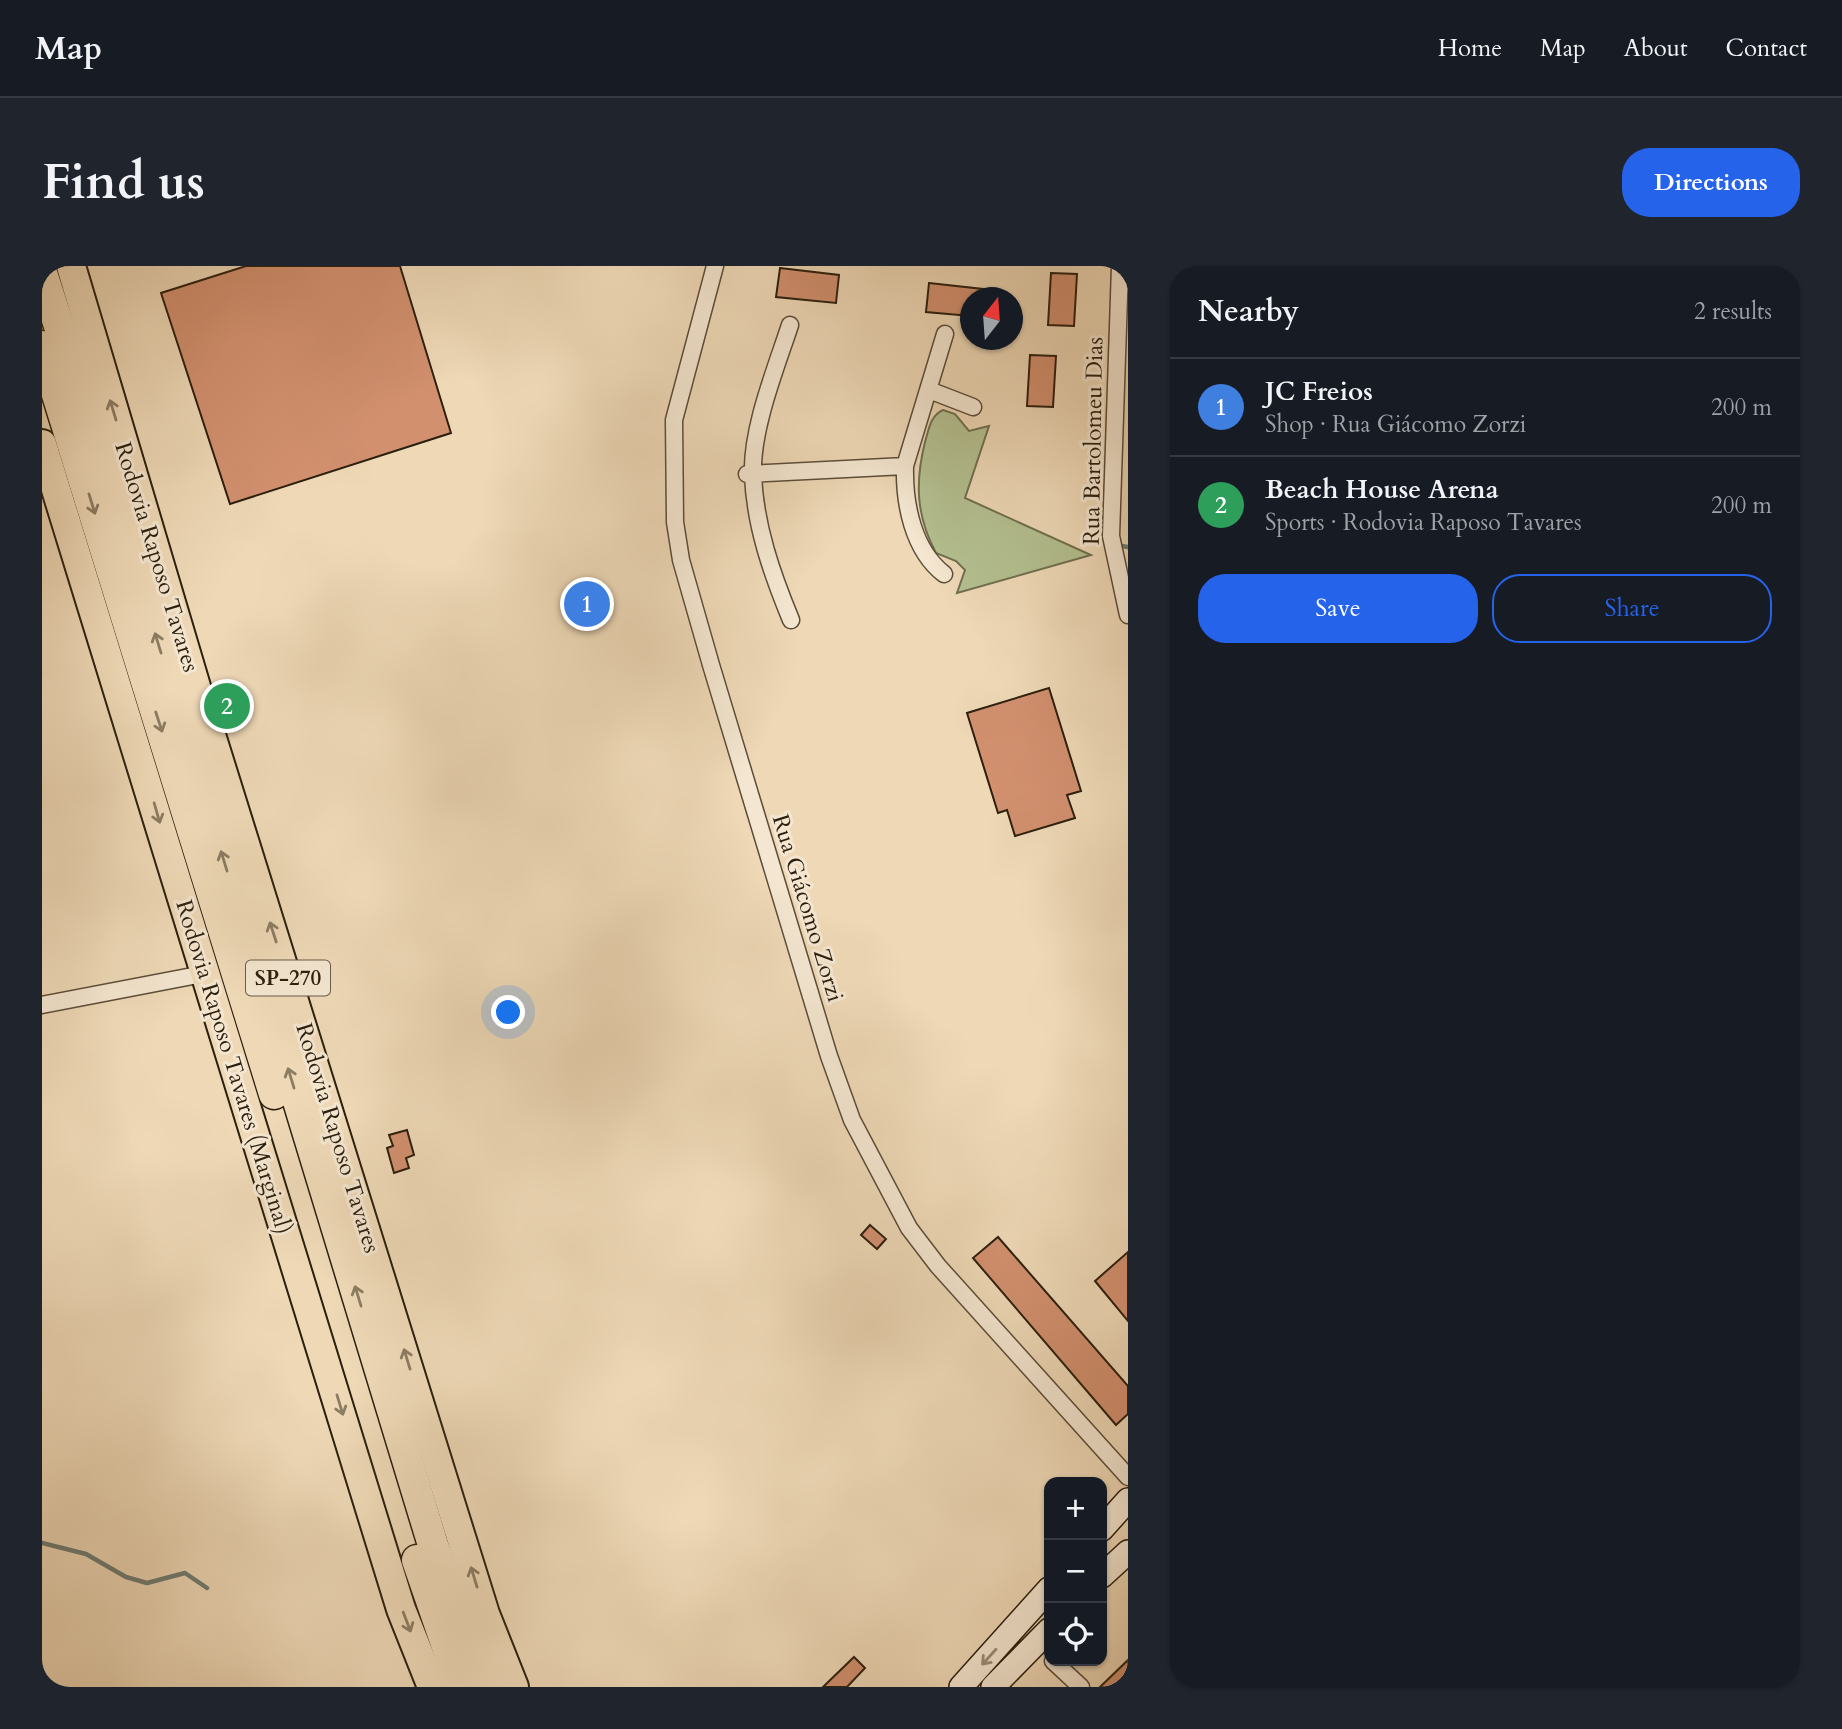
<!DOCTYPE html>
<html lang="en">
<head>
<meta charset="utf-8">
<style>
  :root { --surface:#171b24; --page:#20242c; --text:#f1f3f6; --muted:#9ea1a6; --line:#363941; --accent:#2563eb }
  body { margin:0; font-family:Cardo,serif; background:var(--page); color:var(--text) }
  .controls { position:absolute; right:21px; bottom:21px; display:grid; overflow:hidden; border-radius:14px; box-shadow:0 2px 5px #0004 }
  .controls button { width:63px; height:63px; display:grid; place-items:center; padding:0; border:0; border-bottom:2px solid var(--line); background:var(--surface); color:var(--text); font:35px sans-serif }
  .compass { position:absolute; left:918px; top:21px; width:63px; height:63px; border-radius:50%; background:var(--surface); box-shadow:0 2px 5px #0004; rotate:17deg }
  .you { position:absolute; left:467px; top:747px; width:24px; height:24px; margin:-18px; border:5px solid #fff; border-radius:50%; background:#1a73e8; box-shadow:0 0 0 10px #1a73e833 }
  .badge { display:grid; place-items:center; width:46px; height:46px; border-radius:50%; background:var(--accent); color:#fff; font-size:23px; font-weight:700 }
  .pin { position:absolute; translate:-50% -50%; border:4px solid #fff; box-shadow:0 2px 7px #0006 }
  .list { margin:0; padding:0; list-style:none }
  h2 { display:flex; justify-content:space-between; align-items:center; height:91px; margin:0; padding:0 28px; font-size:30px }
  h2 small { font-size:23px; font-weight:400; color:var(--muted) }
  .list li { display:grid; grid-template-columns:46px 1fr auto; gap:21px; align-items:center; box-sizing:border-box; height:98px; padding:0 28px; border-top:2px solid var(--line) }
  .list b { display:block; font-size:26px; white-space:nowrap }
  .list p { margin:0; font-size:23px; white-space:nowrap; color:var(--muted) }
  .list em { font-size:23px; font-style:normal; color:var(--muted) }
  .actions { display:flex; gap:14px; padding:21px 28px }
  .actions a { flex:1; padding:16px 0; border:2px solid var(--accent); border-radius:28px; text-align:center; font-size:24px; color:var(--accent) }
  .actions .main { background:var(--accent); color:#fff }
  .icon { flex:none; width:38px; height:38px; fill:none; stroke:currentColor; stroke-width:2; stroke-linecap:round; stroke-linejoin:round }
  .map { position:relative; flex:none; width:1086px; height:1421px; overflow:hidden; border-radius:28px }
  header { display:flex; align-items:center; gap:42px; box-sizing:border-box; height:98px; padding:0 35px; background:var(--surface); border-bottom:2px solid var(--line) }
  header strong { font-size:33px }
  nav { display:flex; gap:38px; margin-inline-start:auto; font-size:24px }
  .intro { display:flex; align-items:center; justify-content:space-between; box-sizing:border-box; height:168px; padding:0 42px }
  h1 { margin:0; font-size:49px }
  .button { padding:18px 32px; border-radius:28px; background:var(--accent); color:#fff; font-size:24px; font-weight:700 }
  main { display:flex; gap:42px; padding:0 42px }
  aside { flex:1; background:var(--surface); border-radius:28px; box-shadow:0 2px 5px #0004 }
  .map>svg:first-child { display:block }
  .green { fill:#b4c091; stroke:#707050; stroke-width:2 }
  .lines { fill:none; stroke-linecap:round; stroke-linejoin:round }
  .stream { stroke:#6e7b72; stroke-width:4.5 }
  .building { fill:#d2906f; stroke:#2b1f0e; stroke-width:2 }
  .minor-casing { stroke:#5c4d38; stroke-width:19 }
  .secondary-casing { stroke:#2b1f0e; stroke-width:26 }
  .trunk-casing { stroke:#2b1f0e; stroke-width:32 }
  .motorway-casing { stroke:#2b1f0e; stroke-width:33 }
  .minor { stroke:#f4e6d0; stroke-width:16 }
  .secondary { stroke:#f4e6d0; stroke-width:23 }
  .trunk { stroke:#eed8b6; stroke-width:28 }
  .motorway { stroke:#eed8b6; stroke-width:30 }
  .oneway { stroke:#8c7c62 }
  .oneway2 { stroke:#9a8c79 }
  .labels { text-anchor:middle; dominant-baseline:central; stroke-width:6; stroke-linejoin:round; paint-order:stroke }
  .shield { fill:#f4e6d0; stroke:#675b48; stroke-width:2 }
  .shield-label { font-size:21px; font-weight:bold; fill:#2b1f0e }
  .street-label { font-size:23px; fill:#2b1f0e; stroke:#f4e6d0 }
</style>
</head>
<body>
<header>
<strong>Map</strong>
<nav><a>Home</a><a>Map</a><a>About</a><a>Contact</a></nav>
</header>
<div class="intro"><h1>Find us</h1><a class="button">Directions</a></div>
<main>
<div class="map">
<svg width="1086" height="1421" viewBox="0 0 1086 1421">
  <rect width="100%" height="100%" fill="#eed8b6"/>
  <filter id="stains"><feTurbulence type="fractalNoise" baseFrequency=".00286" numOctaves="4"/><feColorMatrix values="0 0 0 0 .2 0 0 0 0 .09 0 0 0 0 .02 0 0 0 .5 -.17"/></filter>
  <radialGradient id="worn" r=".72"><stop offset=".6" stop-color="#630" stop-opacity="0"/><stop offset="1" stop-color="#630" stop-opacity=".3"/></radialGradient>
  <path class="green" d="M901,144L913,148L927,165L947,160L923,232L1049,289L915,327L923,304L914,295L894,287C874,250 873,216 883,176C887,163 888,150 901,144Z"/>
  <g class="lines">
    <path class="stream" d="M1080,280L1086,281
      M0,1277L44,1288L84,1311L105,1317L143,1307L165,1322"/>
  </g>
  <path class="building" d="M204,0H358L409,167L188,238L119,27Z
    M738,2L797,9L794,37L734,31Z
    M1009,7L1035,8L1032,60L1006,59Z
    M887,17L950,24V32H928V50L884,46Z
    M988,89L1014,90L1011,141L985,140Z
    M1007,422L1039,525L1025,529L1033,552L973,570L965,544L956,547L925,447Z
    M365,864L372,889L364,892L367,902L352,907L345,882L351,880L347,869Z
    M828,959L844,973L835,983L819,969Z
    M956,971L1086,1120V1148L1074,1159L931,992Z
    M1086,986V1055L1053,1015Z
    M812,1391L823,1402L805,1421H781Z
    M1086,1394V1421H1058Z"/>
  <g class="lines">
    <defs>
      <path id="minor" d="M673,0L632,154L633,256L639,294L669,399L787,790L810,854L867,962L896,1000L1086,1211
        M1078,0L1069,270L1086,349
        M748,59C734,102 709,163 711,209C713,260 730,308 749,354
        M887,124L931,141
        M705,208L863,200
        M902,308C871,284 862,238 863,200L903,68
        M0,739L161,708
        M1011,1395L1039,1421"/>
      <path id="secondary" d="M1060,1263L1086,1234
        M1060,1310L1086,1286
        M919,1421L1007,1323
        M951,1421L1007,1364"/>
      <path id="trunk" d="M29,0L155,424L443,1348L472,1421
        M0,178L359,1343L390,1421"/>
      <path id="motorway" d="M0,7L75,240L391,1279L442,1421
        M0,80L232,828
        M375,1294L419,1421"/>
    </defs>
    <use href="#minor" class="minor-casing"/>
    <use href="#secondary" class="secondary-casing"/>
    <use href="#trunk" class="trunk-casing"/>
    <use href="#motorway" class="motorway-casing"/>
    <use href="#minor" class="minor"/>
    <use href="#secondary" class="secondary"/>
    <use href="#trunk" class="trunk"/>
    <use href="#motorway" class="motorway"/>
  </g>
  <defs><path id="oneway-shaft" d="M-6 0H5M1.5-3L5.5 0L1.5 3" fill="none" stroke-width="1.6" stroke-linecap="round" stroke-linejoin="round" transform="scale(1.75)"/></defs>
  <g class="oneway">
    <use href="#oneway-shaft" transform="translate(71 144) rotate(-107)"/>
    <use href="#oneway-shaft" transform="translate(50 238) rotate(73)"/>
    <use href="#oneway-shaft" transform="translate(116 377) rotate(-107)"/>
    <use href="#oneway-shaft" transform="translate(117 456) rotate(72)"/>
    <use href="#oneway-shaft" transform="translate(115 547) rotate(74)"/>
    <use href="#oneway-shaft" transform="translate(182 595) rotate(-107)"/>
    <use href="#oneway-shaft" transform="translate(231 666) rotate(-108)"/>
    <use href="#oneway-shaft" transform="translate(249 812) rotate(-107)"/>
    <use href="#oneway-shaft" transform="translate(316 1030) rotate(-107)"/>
    <use href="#oneway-shaft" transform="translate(365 1093) rotate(-107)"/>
    <use href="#oneway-shaft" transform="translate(298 1139) rotate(73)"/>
    <use href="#oneway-shaft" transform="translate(432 1311) rotate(-107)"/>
    <use href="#oneway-shaft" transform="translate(365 1356) rotate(69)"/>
  </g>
  <use class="oneway2" href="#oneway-shaft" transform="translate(947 1391) rotate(132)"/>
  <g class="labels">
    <rect class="shield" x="204" y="694.5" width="84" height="35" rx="5"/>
    <g class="shield-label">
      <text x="246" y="712">SP-270</text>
    </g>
    <g class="street-label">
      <text transform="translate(1051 175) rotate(-89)">Rua Bartolomeu Dias</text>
      <text transform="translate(115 291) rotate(73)">Rodovia Raposo Tavares</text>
      <text transform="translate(766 642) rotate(73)">Rua Giácomo Zorzi</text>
      <text transform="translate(192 801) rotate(73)">Rodovia Raposo Tavares (Marginal)</text>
      <text transform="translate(296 872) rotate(73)">Rodovia Raposo Tavares</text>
    </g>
  </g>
  <rect width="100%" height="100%" filter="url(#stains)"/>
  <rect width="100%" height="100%" fill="url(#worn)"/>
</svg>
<div class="controls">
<button>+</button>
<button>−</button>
<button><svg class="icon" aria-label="locate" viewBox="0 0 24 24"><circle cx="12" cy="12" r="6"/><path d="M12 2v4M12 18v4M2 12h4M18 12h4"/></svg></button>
</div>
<svg class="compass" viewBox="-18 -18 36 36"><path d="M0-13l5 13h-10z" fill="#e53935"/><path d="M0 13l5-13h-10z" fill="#9ea1a6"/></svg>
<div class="you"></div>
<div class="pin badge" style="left:545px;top:338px;background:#3f7fe0">1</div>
<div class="pin badge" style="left:185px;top:440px;background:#2e9e5b">2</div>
</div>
<aside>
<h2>Nearby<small>2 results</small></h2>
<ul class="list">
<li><span class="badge" style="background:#3f7fe0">1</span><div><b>JC Freios</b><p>Shop · Rua Giácomo Zorzi</p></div><em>200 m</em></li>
<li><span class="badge" style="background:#2e9e5b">2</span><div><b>Beach House Arena</b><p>Sports · Rodovia Raposo Tavares</p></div><em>200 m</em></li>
</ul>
<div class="actions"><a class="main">Save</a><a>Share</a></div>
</aside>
</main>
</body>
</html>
